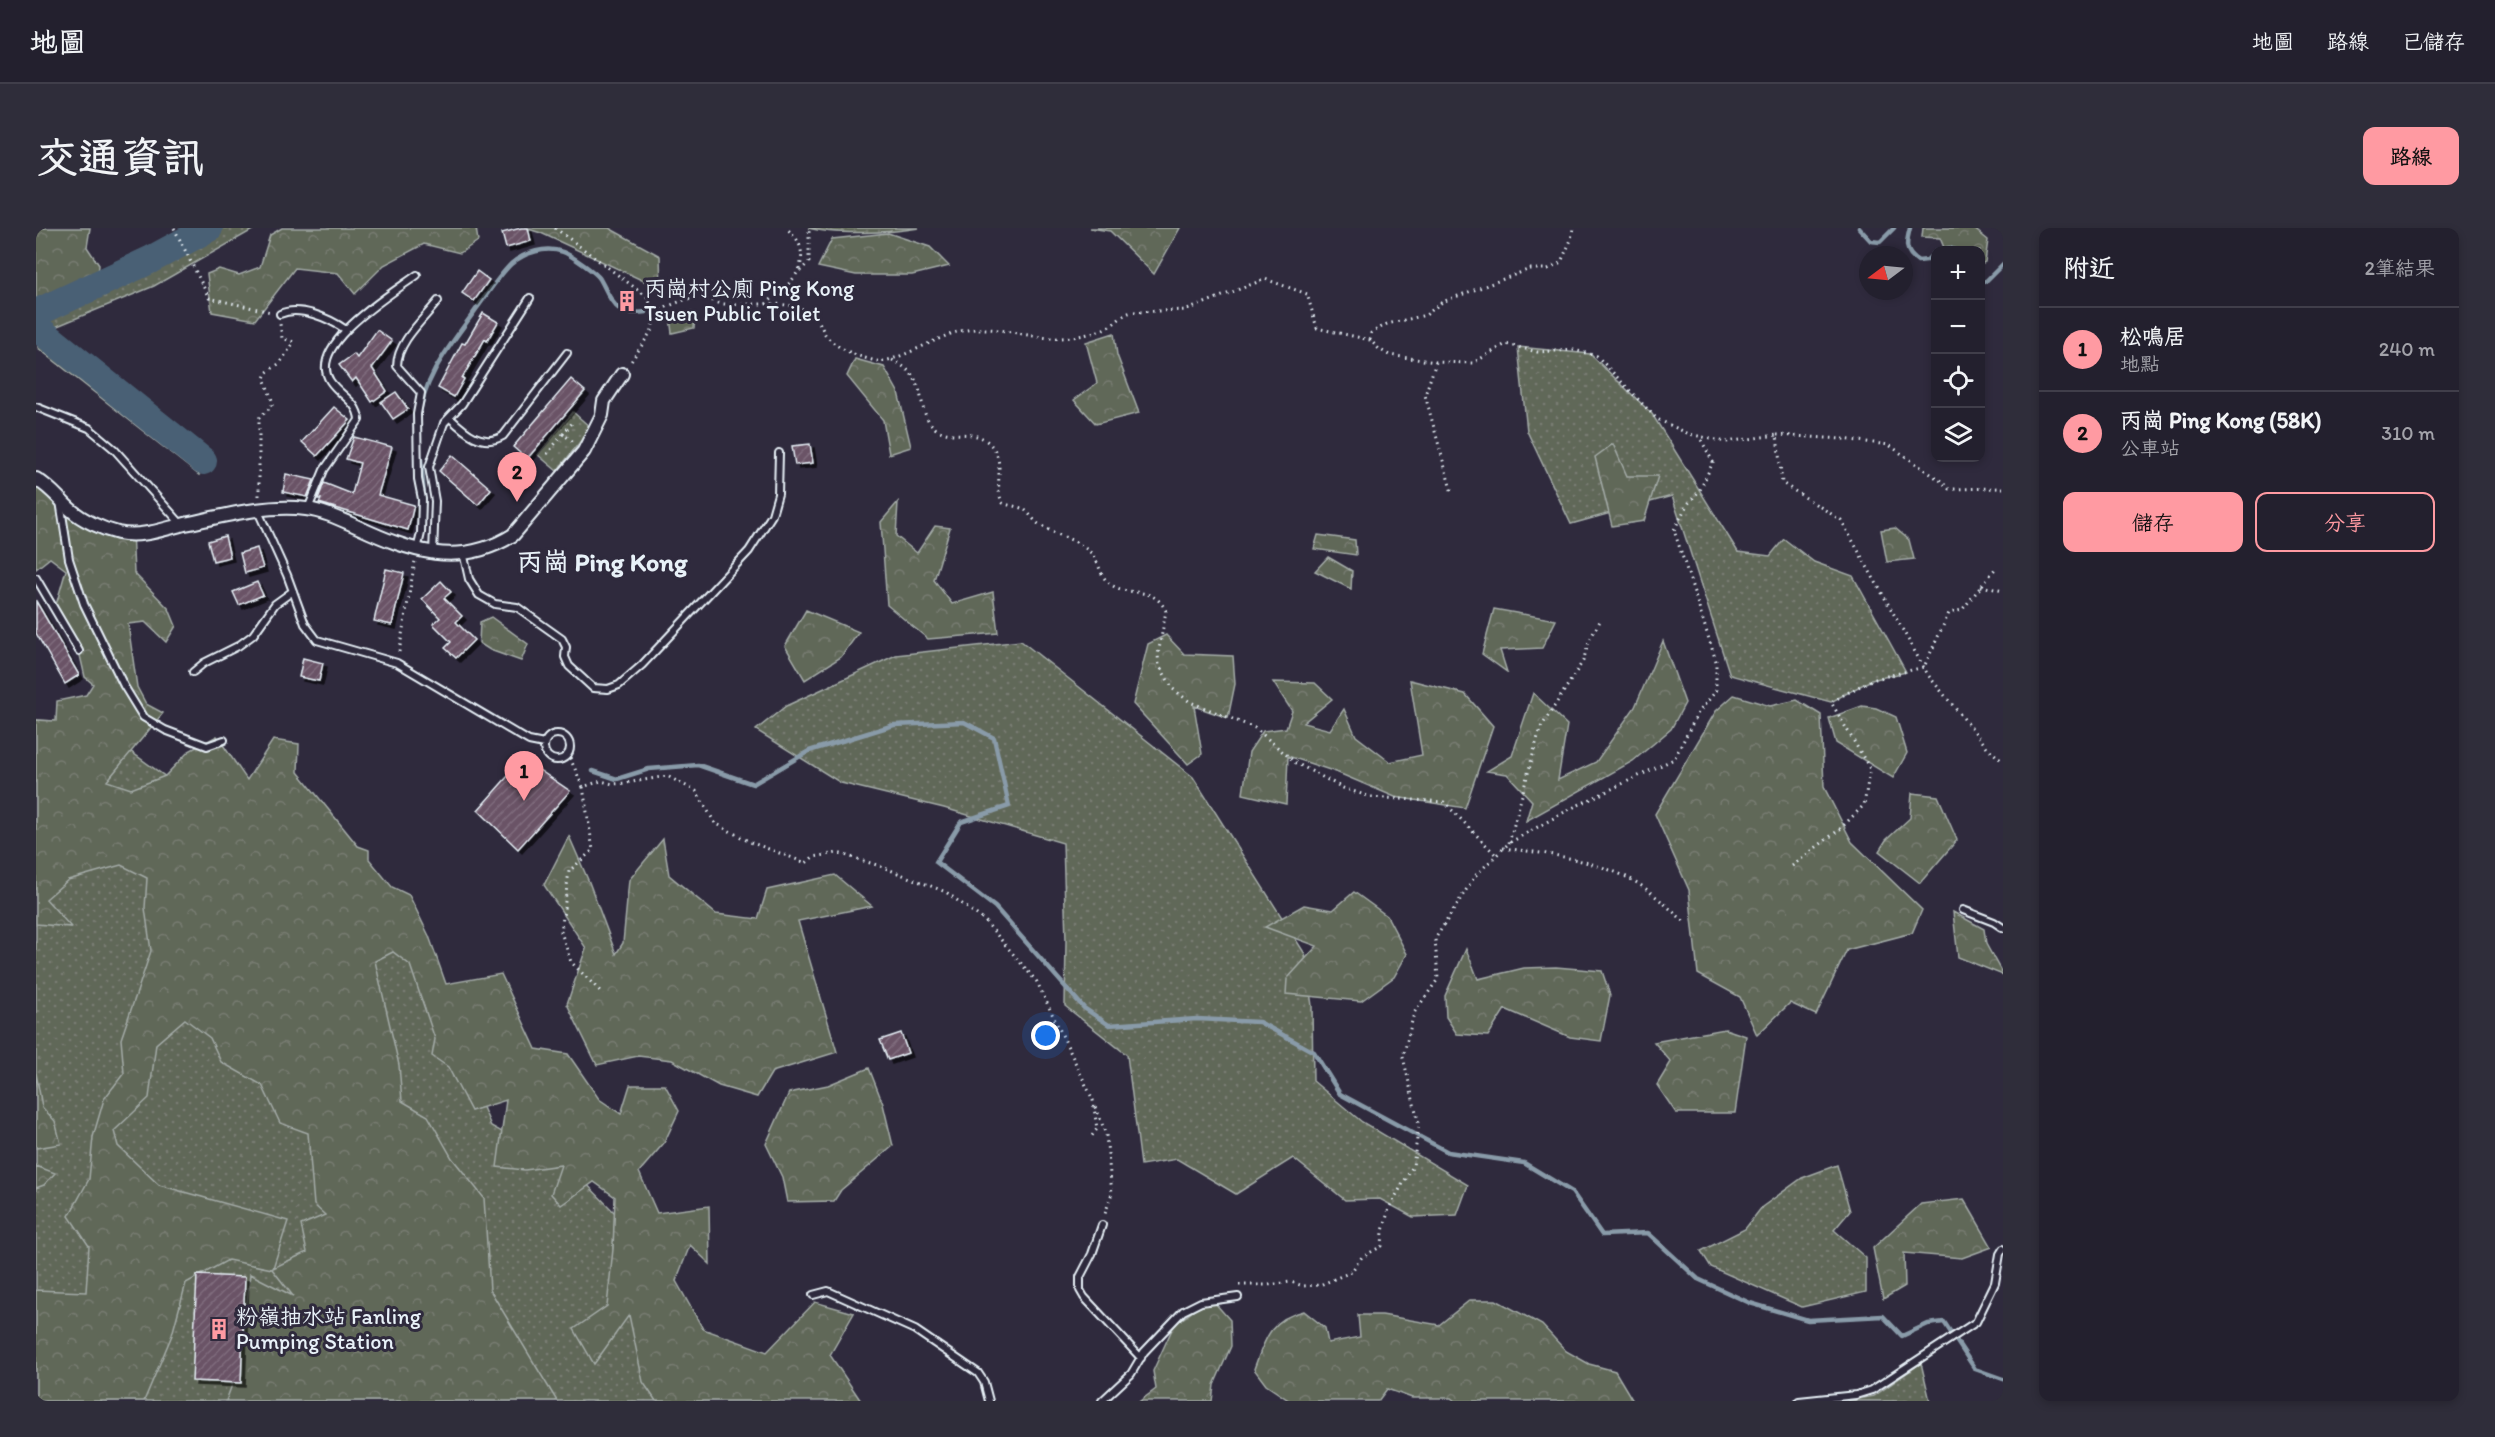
<!DOCTYPE html>
<html lang="zh-TW">
<head>
<meta charset="utf-8">
<style>
  :root { --surface:#23202e; --page:#2f2d3a; --text:#f1f3f6; --muted:#a3a3aa; --line:#403e4a; --accent:#ff9aa2 }
  body { margin:0; font-family:Itim,"LXGW WenKai TC",sans-serif; background:var(--page); color:var(--text) }
  .controls { position:absolute; right:18px; top:18px; display:grid; overflow:hidden; border-radius:12px; box-shadow:0 3px 9px #0003 }
  .controls button { width:54px; height:54px; display:grid; place-items:center; padding:0; border:0; border-bottom:2px solid var(--line); background:var(--surface); color:var(--text); font:30px sans-serif }
  .compass { position:absolute; left:1823px; top:18px; width:54px; height:54px; border-radius:50%; background:var(--surface); box-shadow:0 3px 9px #0003; rotate:254deg }
  .you { position:absolute; left:1010px; top:808px; width:21px; height:21px; margin:-15px; border:4px solid #fff; border-radius:50%; background:#1a73e8; box-shadow:0 0 0 9px #1a73e833 }
  .badge { display:grid; place-items:center; width:39px; height:39px; border-radius:50%; background:var(--accent); color:#111; font-size:20px; font-weight:700 }
  .pin { position:absolute; translate:-50% -50px; filter:drop-shadow(0 2px 3px #0008) }
  .pin::after { content:''; position:absolute; top:32px; width:21px; height:18px; background:inherit; clip-path:polygon(0 0,100% 0,50% 100%) }
  .list { margin:0; padding:0; list-style:none }
  h2 { display:flex; justify-content:space-between; align-items:center; height:78px; margin:0; padding:0 24px; font-size:26px }
  h2 small { font-size:20px; font-weight:400; color:var(--muted) }
  .list li { display:grid; grid-template-columns:39px 1fr auto; gap:18px; align-items:center; box-sizing:border-box; height:84px; padding:0 24px; border-top:2px solid var(--line) }
  .list b { display:block; font-size:22px; white-space:nowrap }
  .list p { margin:0; font-size:20px; white-space:nowrap; color:var(--muted) }
  .list em { font-size:20px; font-style:normal; color:var(--muted) }
  .actions { display:flex; gap:12px; padding:18px 24px }
  .actions a { flex:1; padding:14px 0; border:2px solid var(--accent); border-radius:12px; text-align:center; font-size:21px; color:var(--accent) }
  .actions .main { background:var(--accent); color:#111 }
  .icon { flex:none; width:33px; height:33px; fill:none; stroke:currentColor; stroke-width:2; stroke-linecap:round; stroke-linejoin:round }
  .map { position:relative; flex:none; width:1967px; height:1173px; overflow:hidden; border-radius:12px }
  header { display:flex; align-items:center; gap:36px; box-sizing:border-box; height:84px; padding:0 30px; background:var(--surface); border-bottom:2px solid var(--line) }
  header strong { font-size:28px }
  nav { display:flex; gap:33px; margin-inline-start:auto; font-size:21px }
  .intro { display:flex; align-items:center; justify-content:space-between; box-sizing:border-box; height:144px; padding:0 36px }
  h1 { margin:0; font-size:42px }
  .button { padding:15px 27px; border-radius:12px; background:var(--accent); color:#111; font-size:21px; font-weight:700 }
  main { display:flex; gap:36px; padding:0 36px }
  aside { flex:1; background:var(--surface); border-radius:12px; box-shadow:0 3px 9px #0003 }
  .map>svg:first-child { display:block }
  .grass { fill:url(#grass-dots); stroke:#a4aca8; stroke-width:1.5 }
  .forest { fill:url(#forest-crowns); stroke:#a4aca8; stroke-width:1.5; fill-rule:evenodd }
  .lines { fill:none; stroke-linecap:round; stroke-linejoin:round }
  .stream { stroke:#899ba9; stroke-width:4.5 }
  .river { stroke:#4a6175; stroke-width:28 }
  .building { fill:url(#building-hatch); stroke:#e8f1f8; stroke-width:1.5; filter:url(#shadow) }
  .service-casing { stroke:#e8f1f8; stroke-width:10 }
  .minor-casing { stroke:#e8f1f8; stroke-width:16 }
  .path { stroke:#e8f1f8; stroke-width:3; stroke-dasharray:1.5 4.5; stroke-linecap:butt }
  .service { stroke:#2f2a3d; stroke-width:6 }
  .minor { stroke:#2f2a3d; stroke-width:12 }
  .labels { text-anchor:middle; dominant-baseline:central; stroke-width:6; stroke-linejoin:round; paint-order:stroke }
  .poi-label { font-size:22px; fill:#e8f1f8; stroke:#2f2a3d; text-anchor:start }
  .quarter-label { font-size:26px; font-weight:bold; fill:#e8f1f8; stroke:#2f2a3d }
</style>
</head>
<body>
<header>
<strong>地圖</strong>
<nav><a>地圖</a><a>路線</a><a>已儲存</a></nav>
</header>
<div class="intro"><h1>交通資訊</h1><a class="button">路線</a></div>
<main>
<div class="map">
<svg width="1967" height="1173" viewBox="0 0 1967 1173">
  <defs>
    <pattern id="grass-dots" width="8" height="8" patternUnits="userSpaceOnUse" patternTransform="scale(1.5)"><rect width="8" height="8" fill="#616759"/><path d="M2 2h.1M6 6h.1" fill="none" stroke="#787d72" stroke-width="1.8" stroke-linecap="round"/></pattern>
    <pattern id="forest-crowns" width="20" height="18" patternUnits="userSpaceOnUse" patternTransform="scale(1.5)"><rect width="20" height="18" fill="#616759"/><path d="M2 6a3 3 0 1 1 6 0M12 15a3 3 0 1 1 6 0" fill="none" stroke="#787d72"/></pattern>
    <pattern id="building-hatch" width="6" height="6" patternUnits="userSpaceOnUse" patternTransform="scale(1.5)"><rect width="6" height="6" fill="#6a5366"/><path d="M-1 1l2-2M0 6l6-6M5 7l2-2" fill="none" stroke="#7f6c7d"/></pattern>
    <filter id="shadow"><feDropShadow dx="4" dy="4" stdDeviation="0" flood-color="#0009"/></filter>
  </defs>
  <rect width="100%" height="100%" fill="#2f2a3d"/>
  <filter id="ink" filterUnits="userSpaceOnUse"><feTurbulence type="fractalNoise" baseFrequency=".0167" numOctaves="2"/><feDisplacementMap in="SourceGraphic" scale="12" xChannelSelector="R" yChannelSelector="G"/><feConvolveMatrix kernelMatrix="1 2 1 2 8 2 1 2 1" color-interpolation-filters="sRGB"/></filter>
  <g filter="url(#ink)">
    <path class="grass" d="M152,0H220L118,58L19,99L175,226L163,247L2,120V109H0V75Z
      M772,0H883C854,5 799,7 772,0Z
      M1482,119L1554,126L1616,186L1702,324L1734,328L1748,311L1778,334L1817,348L1870,444L1835,452L1795,474L1694,447L1636,268L1535,296L1491,203Z
      M537,184L555,200L521,243L502,227Z
      M985,413L1157,549L1269,726L1276,778L1277,853L1326,894L1432,957L1421,987L1377,989L1344,971L1309,972L1257,930L1200,966L1141,931L1105,937L1091,827L1029,778L1030,713L1027,615L908,580L805,555L720,502L750,478L860,427Z
      M0,492L55,495L384,732L455,898L539,944L579,985L577,1021L742,1173H0Z
      M1801,937L1814,983L1798,1002L1830,1030V1064L1766,1079L1675,1039L1665,1023L1709,1001L1726,979L1766,950Z
      M1885,1135L1894,1173H1812L1838,1168Z"/>
    <path class="forest" d="M0,0H54L51,19L63,37L62,46L0,75Z
      M246,0H440L442,13L424,25L388,16L348,37L319,66L302,45L259,40L219,92L176,84L171,46L183,41L203,47L224,39L234,7Z
      M489,0H573L624,28L625,61L505,5Z
      M1054,0H1144L1118,46L1074,3Z
      M1887,0H1937L1952,12L1949,34L1945,36L1944,22H1909L1904,10L1886,9Z
      M852,5L894,19L913,38L876,47H820L782,39L796,11Z
      M655,83L659,86L658,100L636,105L634,89Z
      M1078,105L1081,127L1103,185L1060,196L1038,172L1061,155L1050,114Z
      M819,131L848,139L862,164L875,219L853,226L847,192L811,148Z
      M1577,216L1591,248H1622L1608,293L1576,298L1559,229Z
      M0,255L30,275L34,290L58,291L96,302L98,345L133,381L140,398L130,414L109,394L92,396L101,459L110,476L127,485L71,553L95,561L129,548L153,523L181,508L211,552L237,512L263,516L262,544L322,618L333,622V631L356,659L373,667L393,708L410,756L465,746L500,821L532,826L563,871L585,886L594,857H629L643,883L628,915L603,944L621,985L673,978L674,1036L654,1017L640,1053L667,1101L731,1124L779,1074L818,1085L794,1127L825,1173H620L607,1154L593,1087L558,1136L538,1101L571,1078L577,1021L579,969L558,954L525,977L515,966L525,937L489,942L461,939L470,872L435,883L412,839L396,828L399,811L374,737L357,724L339,733L363,837L366,873L392,888L416,930L448,970L454,1062L521,1173H190L205,1132L214,1046L257,1068L236,1041L192,1032L150,1055L136,1107L108,1173H0V1062L50,1064L53,1018L33,988L53,951L57,909L68,871L88,845L85,811L115,723L109,680L111,650L85,637L32,652L10,671L35,699L0,696V492L20,493L21,473L50,467L57,456L49,449L43,423L20,377L30,342L14,330L0,341ZM149,791L174,810L185,834L226,857L244,895L272,905L278,977L289,987L265,997L271,1024L237,1040L252,993L123,957L82,918L78,903L113,870L120,816Z
      M862,274L860,308L881,325L899,298L914,300L898,352L916,376L957,364L962,405L892,411L851,377L845,294Z
      M1859,300L1873,312L1878,331L1851,334L1845,302Z
      M1282,307L1319,312L1320,327L1278,321Z
      M1292,329L1316,343L1315,361L1279,343Z
      M1458,381L1520,392L1506,420L1464,422L1471,444L1446,426Z
      M770,382L823,404L805,429L769,452L749,418Z
      M455,389L492,416L485,433L454,422L443,415L444,394Z
      M1130,407L1148,426L1197,428L1199,456L1192,490L1158,478L1166,526L1152,536L1097,476L1112,416Z
      M1627,413L1649,475L1635,501L1597,533L1490,593L1496,573L1471,546L1451,543L1476,528L1497,465L1531,497L1522,552L1560,534L1599,479Z
      M1374,452L1429,466L1457,498L1429,580L1359,569L1300,544L1252,528L1250,576L1207,566L1213,524L1227,503L1250,500L1256,483L1237,454L1279,455L1296,471L1267,495L1294,502L1308,481L1320,508L1354,534L1386,527Z
      M1698,467L1734,478L1761,472L1785,487L1788,559L1816,614L1886,682L1876,705L1811,722L1780,787L1754,775L1721,807L1704,769L1662,746L1653,662L1619,586L1680,483Z
      M1826,478L1840,480L1860,489L1871,525L1857,550L1800,515L1793,490Z
      M1876,565L1902,568L1921,612L1884,655L1843,623L1850,612L1874,590Z
      M533,608L553,654L580,726L587,715L593,652L627,611L633,647L680,686L722,691L731,662L799,647L836,678L762,693L801,824L736,844L721,869L683,858L636,832L602,828L561,837L531,776L550,720L508,657Z
      M1318,664L1351,688L1371,726L1358,749L1325,773L1250,766L1251,751L1281,718L1229,699L1268,677L1297,682Z
      M1917,684L1948,701L1950,716L1967,747L1922,729Z
      M1430,721L1442,751L1488,740L1520,739L1566,743L1574,767L1565,813L1534,809L1469,781L1452,808L1421,806L1410,789L1409,768Z
      M1689,801L1710,808L1699,885H1640L1621,857L1635,834L1618,814Z
      M833,840L847,876L857,918L805,962L798,973L751,974L746,949L730,916L753,865L792,857Z
      M0,845L6,879L19,893L25,916L0,920Z
      M0,938L19,945L8,957L0,960Z
      M1928,971L1956,1019L1926,1030L1868,1025L1869,1058L1847,1071L1837,1020L1885,976Z
      M1434,1072H1460L1506,1097L1530,1123L1553,1136L1579,1143L1597,1173H1419L1415,1170H1376L1351,1161L1342,1173H1254L1230,1157L1218,1141C1229,1111 1234,1091 1268,1083L1289,1100L1292,1115L1324,1109L1322,1087H1346L1403,1097Z
      M1178,1074L1194,1092L1195,1118L1178,1157L1176,1173H1104L1120,1161L1117,1143L1138,1097L1164,1078Z"/>
    <g class="lines">
      <path class="stream" d="M1823,0L1835,13L1844,14L1858,0
        M1874,0C1870,15 1868,24 1882,33L1891,32L1900,24
        M1903,22L1914,20L1919,22
        M1944,55L1950,53L1967,36
        M383,193C386,149 417,114 441,80C452,65 462,49 475,36C489,24 510,18 527,24C533,26 561,45 564,51C577,74 577,88 610,84
        M385,231L388,267
        M557,543L581,551L613,541L662,537L717,556L773,523L858,497L928,494L958,510L973,578L925,594L900,634L959,679L1048,780L1073,797L1161,791L1223,794L1278,824L1304,866L1412,924L1488,935L1536,964L1566,1007L1612,1005L1662,1051L1714,1075L1772,1092L1847,1088L1866,1108L1892,1096L1908,1094L1939,1141L1967,1151"/>
      <path class="river" d="M0,85L114,32L173,0
        M0,99L167,233"/>
    </g>
    <path class="building" d="M485,0H492L495,13L470,20L466,5Z
      M441,43L453,52L438,73L426,65Z
      M447,85L462,94L451,113L449,111L426,150L428,151L418,169L402,160L426,115L429,116Z
      M341,102L356,113L336,140L351,163L336,174L320,150L316,154L303,137L318,126L321,130Z
      M535,151L549,163L491,231L477,219Z
      M360,164L372,181L357,191L345,174Z
      M298,179L314,192L281,228L266,214Z
      M318,209L356,219L342,267L378,277L372,302L283,275L285,271H282L288,255L316,266L324,235L310,231Z
      M774,216L777,235L759,237L756,218Z
      M416,227L455,261L442,277L403,243Z
      M250,246L278,252L271,269L247,264Z
      M189,308L194,329L177,333L172,313Z
      M221,320L227,340L209,345L204,325Z
      M350,341L368,345L356,397L338,393Z
      M405,353L415,364L408,370L426,388L420,394L438,412L420,430L409,420L415,414L397,396L404,390L386,371Z
      M221,354L227,367L203,377L197,364Z
      M0,373L43,447L29,456L0,405Z
      M267,430L287,435L283,453L263,449Z
      M487,531L534,563L482,621L442,582Z
      M865,805L872,825L852,832L844,812Z
      M161,1047L209,1049L205,1155L156,1153Z"/>
    <g class="lines">
      <defs>
        <path id="service" d="M244,86C263,77 293,90 310,102
          M0,179L53,200L78,221L146,297
          M414,190C429,204 446,220 467,208L531,125
          M24,273L33,331L48,376L88,458L107,489L129,502L171,518L188,512
          M272,281L288,242L323,192C322,173 304,168 294,153C270,117 357,65 381,47
          M222,283L251,347L269,396L281,412L361,435L493,513L508,516
          M381,322L385,305L386,271L382,251L381,186L385,165L361,138C361,114 388,91 402,73
          M427,324L433,351L443,367L459,376L481,379L526,411L530,419L529,429L533,438L557,460L572,461L583,457L606,437L713,323L736,287L742,266L743,225
          M397,326L399,273L393,239L408,195L426,176L494,70
          M0,350L43,423
          M157,444L168,435L202,418L217,407L239,376L257,363
          M508 519a13 13 0 1 1 26 0a13 13 0 1 1-26 0Z
          M1927,682L1958,694L1967,700
          M1066,997L1056,1026L1044,1049V1062L1048,1069L1105,1130
          M777,1067L792,1063L879,1102L942,1145L948,1154L953,1173
          M1066,1173L1095,1146L1108,1124L1147,1083L1165,1074L1202,1069
          M1763,1173L1820,1167L1836,1162L1940,1094L1959,1055L1964,1026L1967,1021"/>
        <path id="minor" d="M0,251C14,259 22,270 34,281C46,292 66,301 82,305C105,310 127,301 149,296C187,288 231,276 270,281C288,283 306,292 322,299C374,323 423,341 477,307L548,223L566,187L568,173L586,146"/>
      </defs>
      <use href="#service" class="service-casing"/>
      <use href="#minor" class="minor-casing"/>
      <path class="path" d="M138,0L173,70L235,84
        M519,0L610,68L619,84L616,102L594,135
        M764,43L773,34V0
        M730,76C748,60 772,45 764,18C761,10 756,4 749,0
        M619,84C631,79 645,72 657,70C668,68 678,75 688,76C715,78 749,71 774,84C782,88 785,99 789,106C798,120 825,130 841,133C857,136 901,109 921,104C955,95 983,108 1015,110C1033,111 1062,106 1077,96C1084,91 1087,86 1096,84L1151,82L1229,51L1271,66L1281,100L1334,112L1343,121L1353,127L1400,134L1437,135L1470,116L1501,124L1538,122L1561,128L1621,191L1653,206L1690,214L1741,207L1746,255L1805,292L1892,447L1951,519L1967,534
        M1334,112L1335,105L1351,96L1390,87L1406,74L1494,41H1512L1525,34L1535,12L1537,0
        M856,132C897,151 876,180 899,200C917,214 941,196 958,221C969,238 957,259 967,275C973,278 983,278 989,282C995,287 999,295 1006,298C1023,309 1039,310 1055,325C1064,334 1063,348 1074,356C1093,370 1117,356 1130,383L1122,427L1123,437L1137,461L1154,474L1219,500L1260,535L1307,560L1335,569L1408,574L1460,627
        M1400,134L1389,167L1416,265
        M527,206L537,194
        M1741,207L1807,211L1853,217L1905,253L1913,261L1967,260
        M511,226L527,206L539,215
        M223,268V190L236,178V172L228,150L230,145L244,135L258,114L246,110L244,96
        M1945,358L1967,363
        M363,424L379,333
        M534,530L547,559L565,553L577,556L590,555L631,548L660,563L679,595L714,614L770,635L777,629L802,625L844,638L910,664L949,693L1001,754L1057,872L1061,901L1055,909
        M547,559L557,622L533,643L525,704L535,734L567,766
        M1473,615L1504,501L1547,433L1554,411L1564,393
        M1467,620C1508,625 1548,630 1586,647C1610,657 1630,678 1650,695
        M1756,638L1804,601L1828,577L1834,541L1795,474L1835,452L1888,439L1913,385L1926,382L1959,341
        M1060,879L1070,907L1076,965L1069,986
        M1203,1057H1232L1255,1054L1267,1058L1284,1057L1315,1044L1326,1029L1346,1018L1347,1003L1353,980L1377,938L1383,897L1367,829L1378,785L1402,751L1399,711L1439,648L1473,615L1534,581L1638,531L1662,485L1680,463V433L1638,302L1651,277L1664,262L1677,234L1663,208"/>
      <use href="#service" class="service"/>
      <use href="#minor" class="minor"/>
    </g>
  </g>
  <defs>
    <symbol id="building-bare" viewBox="-9 -9 18 18"><path d="M-4-6H4V6H1V3H-1V6H-4ZM-2.5-4.3h1.7v1.8h-1.7ZM.8-4.3h1.7v1.8H.8ZM-2.5-1h1.7V.8h-1.7ZM.8-1h1.7V.8H.8Z" fill="#ff9aa2" stroke="#2f2a3d" stroke-width="2.5" paint-order="stroke"/></symbol>
  </defs>
  <g fill-rule="evenodd">
    <use href="#building-bare" x="576" y="58" width="30" height="30"/>
    <use href="#building-bare" x="168" y="1086" width="30" height="30"/>
  </g>
  <g class="labels">
    <g class="poi-label">
      <text x="608" y="60">丙崗村公廁 Ping Kong<tspan x="608" dy="25">Tsuen Public Toilet</tspan></text>
      <text x="200" y="1088">粉嶺抽水站 Fanling<tspan x="200" dy="25">Pumping Station</tspan></text>
    </g>
    <g class="quarter-label">
      <text x="566" y="334">丙崗 Ping Kong</text>
    </g>
  </g>
</svg>
<div class="controls">
<button>+</button>
<button>−</button>
<button><svg class="icon" aria-label="locate" viewBox="0 0 24 24"><circle cx="12" cy="12" r="6"/><path d="M12 2v4M12 18v4M2 12h4M18 12h4"/></svg></button>
<button><svg class="icon" aria-label="layers" viewBox="0 0 24 24"><path d="M12 4l9 5-9 5-9-5zM3 14l9 5 9-5"/></svg></button>
</div>
<svg class="compass" viewBox="-18 -18 36 36"><path d="M0-13l5 13h-10z" fill="#e53935"/><path d="M0 13l5-13h-10z" fill="#a3a3aa"/></svg>
<div class="you"></div>
<div class="pin badge" style="left:488px;top:573px">1</div>
<div class="pin badge" style="left:481px;top:274px">2</div>
</div>
<aside>
<h2>附近<small>2筆結果</small></h2>
<ul class="list">
<li><span class="badge">1</span><div><b>松鳴居</b><p>地點</p></div><em>240 m</em></li>
<li><span class="badge">2</span><div><b>丙崗 Ping Kong (58K)</b><p>公車站</p></div><em>310 m</em></li>
</ul>
<div class="actions"><a class="main">儲存</a><a>分享</a></div>
</aside>
</main>
</body>
</html>
